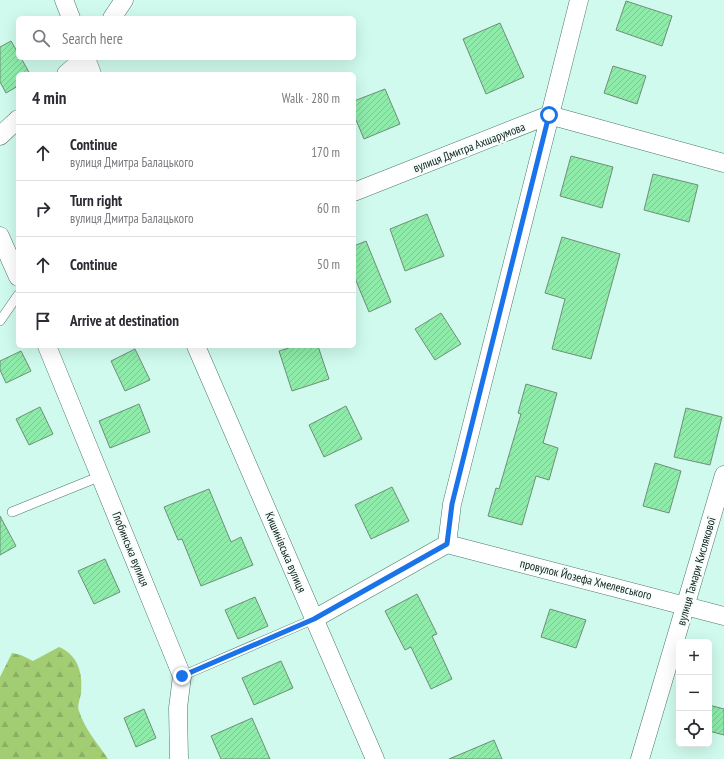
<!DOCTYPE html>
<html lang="en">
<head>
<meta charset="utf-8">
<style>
  :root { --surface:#fff; --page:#f7f7f7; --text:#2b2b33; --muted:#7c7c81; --line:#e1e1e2 }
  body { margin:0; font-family:"PT Sans Narrow",sans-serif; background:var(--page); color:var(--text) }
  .controls { position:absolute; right:12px; bottom:12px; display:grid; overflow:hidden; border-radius:6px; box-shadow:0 4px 16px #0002 }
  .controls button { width:36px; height:36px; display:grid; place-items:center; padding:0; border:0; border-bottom:1px solid var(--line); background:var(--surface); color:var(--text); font:20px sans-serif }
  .stop { position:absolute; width:12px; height:12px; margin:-9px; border:3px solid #1a73e8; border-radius:50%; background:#fff }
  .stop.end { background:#1a73e8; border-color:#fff; box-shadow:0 1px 4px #0008 }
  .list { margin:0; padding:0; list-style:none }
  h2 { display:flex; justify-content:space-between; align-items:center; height:52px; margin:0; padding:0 16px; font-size:17px }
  h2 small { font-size:13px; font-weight:400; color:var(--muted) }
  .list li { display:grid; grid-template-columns:26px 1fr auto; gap:12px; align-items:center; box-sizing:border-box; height:56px; padding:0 16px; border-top:1px solid var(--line) }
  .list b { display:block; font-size:15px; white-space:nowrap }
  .list p { margin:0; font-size:13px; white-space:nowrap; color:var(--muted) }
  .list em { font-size:13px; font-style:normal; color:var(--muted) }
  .icon { flex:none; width:22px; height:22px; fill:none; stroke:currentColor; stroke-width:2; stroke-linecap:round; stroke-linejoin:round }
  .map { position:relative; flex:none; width:724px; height:759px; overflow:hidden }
  .search { position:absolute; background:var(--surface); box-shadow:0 4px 16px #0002; left:16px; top:16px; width:340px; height:44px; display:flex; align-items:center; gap:10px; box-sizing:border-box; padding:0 14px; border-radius:6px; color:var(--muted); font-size:15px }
  .panel { position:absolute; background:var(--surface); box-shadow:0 4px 16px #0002; left:16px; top:72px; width:340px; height:276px; border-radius:6px }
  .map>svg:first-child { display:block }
  .forest { fill:url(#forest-firs) }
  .building { fill:url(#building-hatch); stroke:#718e78 }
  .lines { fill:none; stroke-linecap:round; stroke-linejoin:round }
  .lane-casing { stroke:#4f766b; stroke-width:10 }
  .street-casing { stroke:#4f766b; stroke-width:19 }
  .lane { stroke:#fff; stroke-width:9 }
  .street { stroke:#fff; stroke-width:18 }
  .route { stroke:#1a73e8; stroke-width:5 }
  .labels { text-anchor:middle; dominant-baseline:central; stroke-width:4; stroke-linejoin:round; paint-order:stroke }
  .street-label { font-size:12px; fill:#11221d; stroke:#f6fefc }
</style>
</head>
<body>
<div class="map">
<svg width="724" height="759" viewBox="0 0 724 759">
  <defs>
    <pattern id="forest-firs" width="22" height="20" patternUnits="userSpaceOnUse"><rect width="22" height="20" fill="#a3cd73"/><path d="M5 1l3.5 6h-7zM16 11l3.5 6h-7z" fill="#8bb063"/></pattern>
    <pattern id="building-hatch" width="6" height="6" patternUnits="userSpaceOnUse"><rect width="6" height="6" fill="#8eebaa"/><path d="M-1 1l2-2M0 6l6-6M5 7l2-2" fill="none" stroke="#79c992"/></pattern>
  </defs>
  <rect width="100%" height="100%" fill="#cffaed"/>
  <path class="forest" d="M59,647C78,655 83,673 81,693C80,699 77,706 79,711C84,728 98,744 108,759H0V677L12,653L21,655L33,661Z"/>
  <path class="building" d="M626,1L672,16L662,46L616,30Z
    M500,23L524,77L486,94L463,39Z
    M11,41L18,53V58H21L30,74H18V86L6,93L0,82V47Z
    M613,66L646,76L637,104L604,93Z
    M385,89L400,124L364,139L354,115V101Z
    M571,156L613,167L602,208L560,196Z
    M653,174L698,185L689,222L644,210Z
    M427,214L444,256L405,271L390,229Z
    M562,237L620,254L591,359L552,349L565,299L545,293Z
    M366,241L391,302L369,312L354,276V246Z
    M441,313L461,344L435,360L415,329Z
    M295,346H318L329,379L292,391L279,351Z
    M135,349L150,380L125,391L111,361Z
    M21,351L31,371L6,383L0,370V361Z
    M526,384L557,393L543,443L558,448L549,480L536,476L522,525L488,516L496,488L499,489L521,414L518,413Z
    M139,404L150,432L110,448L99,421Z
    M346,406L362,439L324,457L309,425Z
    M40,407L53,434L29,445L16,419Z
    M686,408L722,417L710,465L674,457Z
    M655,463L681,471L669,513L643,506Z
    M392,487L409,521L371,539L355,505Z
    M209,489L231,542L241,537L253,565L201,586L182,539L178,540L164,507Z
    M0,516L16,546L0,555Z
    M105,559L120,592L94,604L78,571Z
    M417,594L437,634L432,636L452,679L431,689L411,647L405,650L385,611Z
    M255,597L268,626L238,639L225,610Z
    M550,609L586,620L576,648L541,637Z
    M281,661L293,688L254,705L242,678Z
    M709,705L724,709V735L709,731Z
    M144,709L156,738L136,747L124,718Z
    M252,718L270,759H221L211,736Z
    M494,740L502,759H449Z"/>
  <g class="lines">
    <defs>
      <path id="lane" d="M0,321L18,295
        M12,512L101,476
        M182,676L314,619"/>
      <path id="street" d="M64,0L71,18
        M112,18L124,0
        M86,58L92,74
        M66,74L84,58
        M0,136L18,119
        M354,192L549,115L724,163
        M0,236L18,277
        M47,346L182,676L178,708L179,759
        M196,346L375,759
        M447,544L724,616
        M314,619L447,544L452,504L579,0
        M640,759L724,475"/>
    </defs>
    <use href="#lane" class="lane-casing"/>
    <use href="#street" class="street-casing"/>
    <use href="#lane" class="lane"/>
    <use href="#street" class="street"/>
  </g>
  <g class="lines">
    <path class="route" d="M182,676L314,619L447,544L452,504L549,115"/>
  </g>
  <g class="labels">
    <g class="street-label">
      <text transform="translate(469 147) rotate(-21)">вулиця Дмитра Ахшарумова</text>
      <text transform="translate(131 549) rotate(68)">Глобинська вулиця</text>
      <text transform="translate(286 552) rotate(67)">Кишинівська вулиця</text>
      <text transform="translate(696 571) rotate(-74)">вулиця Тамари Кислякової</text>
      <text transform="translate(586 579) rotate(14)">провулок Йозефа Хмелевського</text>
    </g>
  </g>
</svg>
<div class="controls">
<button>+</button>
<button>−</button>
<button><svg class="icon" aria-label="locate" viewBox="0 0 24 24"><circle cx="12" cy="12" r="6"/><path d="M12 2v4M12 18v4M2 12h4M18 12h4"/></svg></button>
</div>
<div class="stop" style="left:549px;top:115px"></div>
<div class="stop end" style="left:182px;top:676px"></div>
<div class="search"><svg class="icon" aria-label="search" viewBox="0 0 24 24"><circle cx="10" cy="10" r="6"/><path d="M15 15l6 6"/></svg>Search here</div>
<section class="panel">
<h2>4 min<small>Walk · 280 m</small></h2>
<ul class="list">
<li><svg class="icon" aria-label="ahead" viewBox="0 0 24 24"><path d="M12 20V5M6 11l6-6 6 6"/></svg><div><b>Continue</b><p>вулиця Дмитра Балацького</p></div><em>170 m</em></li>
<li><svg class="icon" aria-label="right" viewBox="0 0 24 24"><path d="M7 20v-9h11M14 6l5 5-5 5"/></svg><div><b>Turn right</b><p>вулиця Дмитра Балацького</p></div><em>60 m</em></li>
<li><svg class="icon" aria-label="ahead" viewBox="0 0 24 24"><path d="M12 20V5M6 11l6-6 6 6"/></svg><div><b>Continue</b></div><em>50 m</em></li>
<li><svg class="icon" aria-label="arrive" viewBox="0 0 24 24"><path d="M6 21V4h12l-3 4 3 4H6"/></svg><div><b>Arrive at destination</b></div></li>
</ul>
</section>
</div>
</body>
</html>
